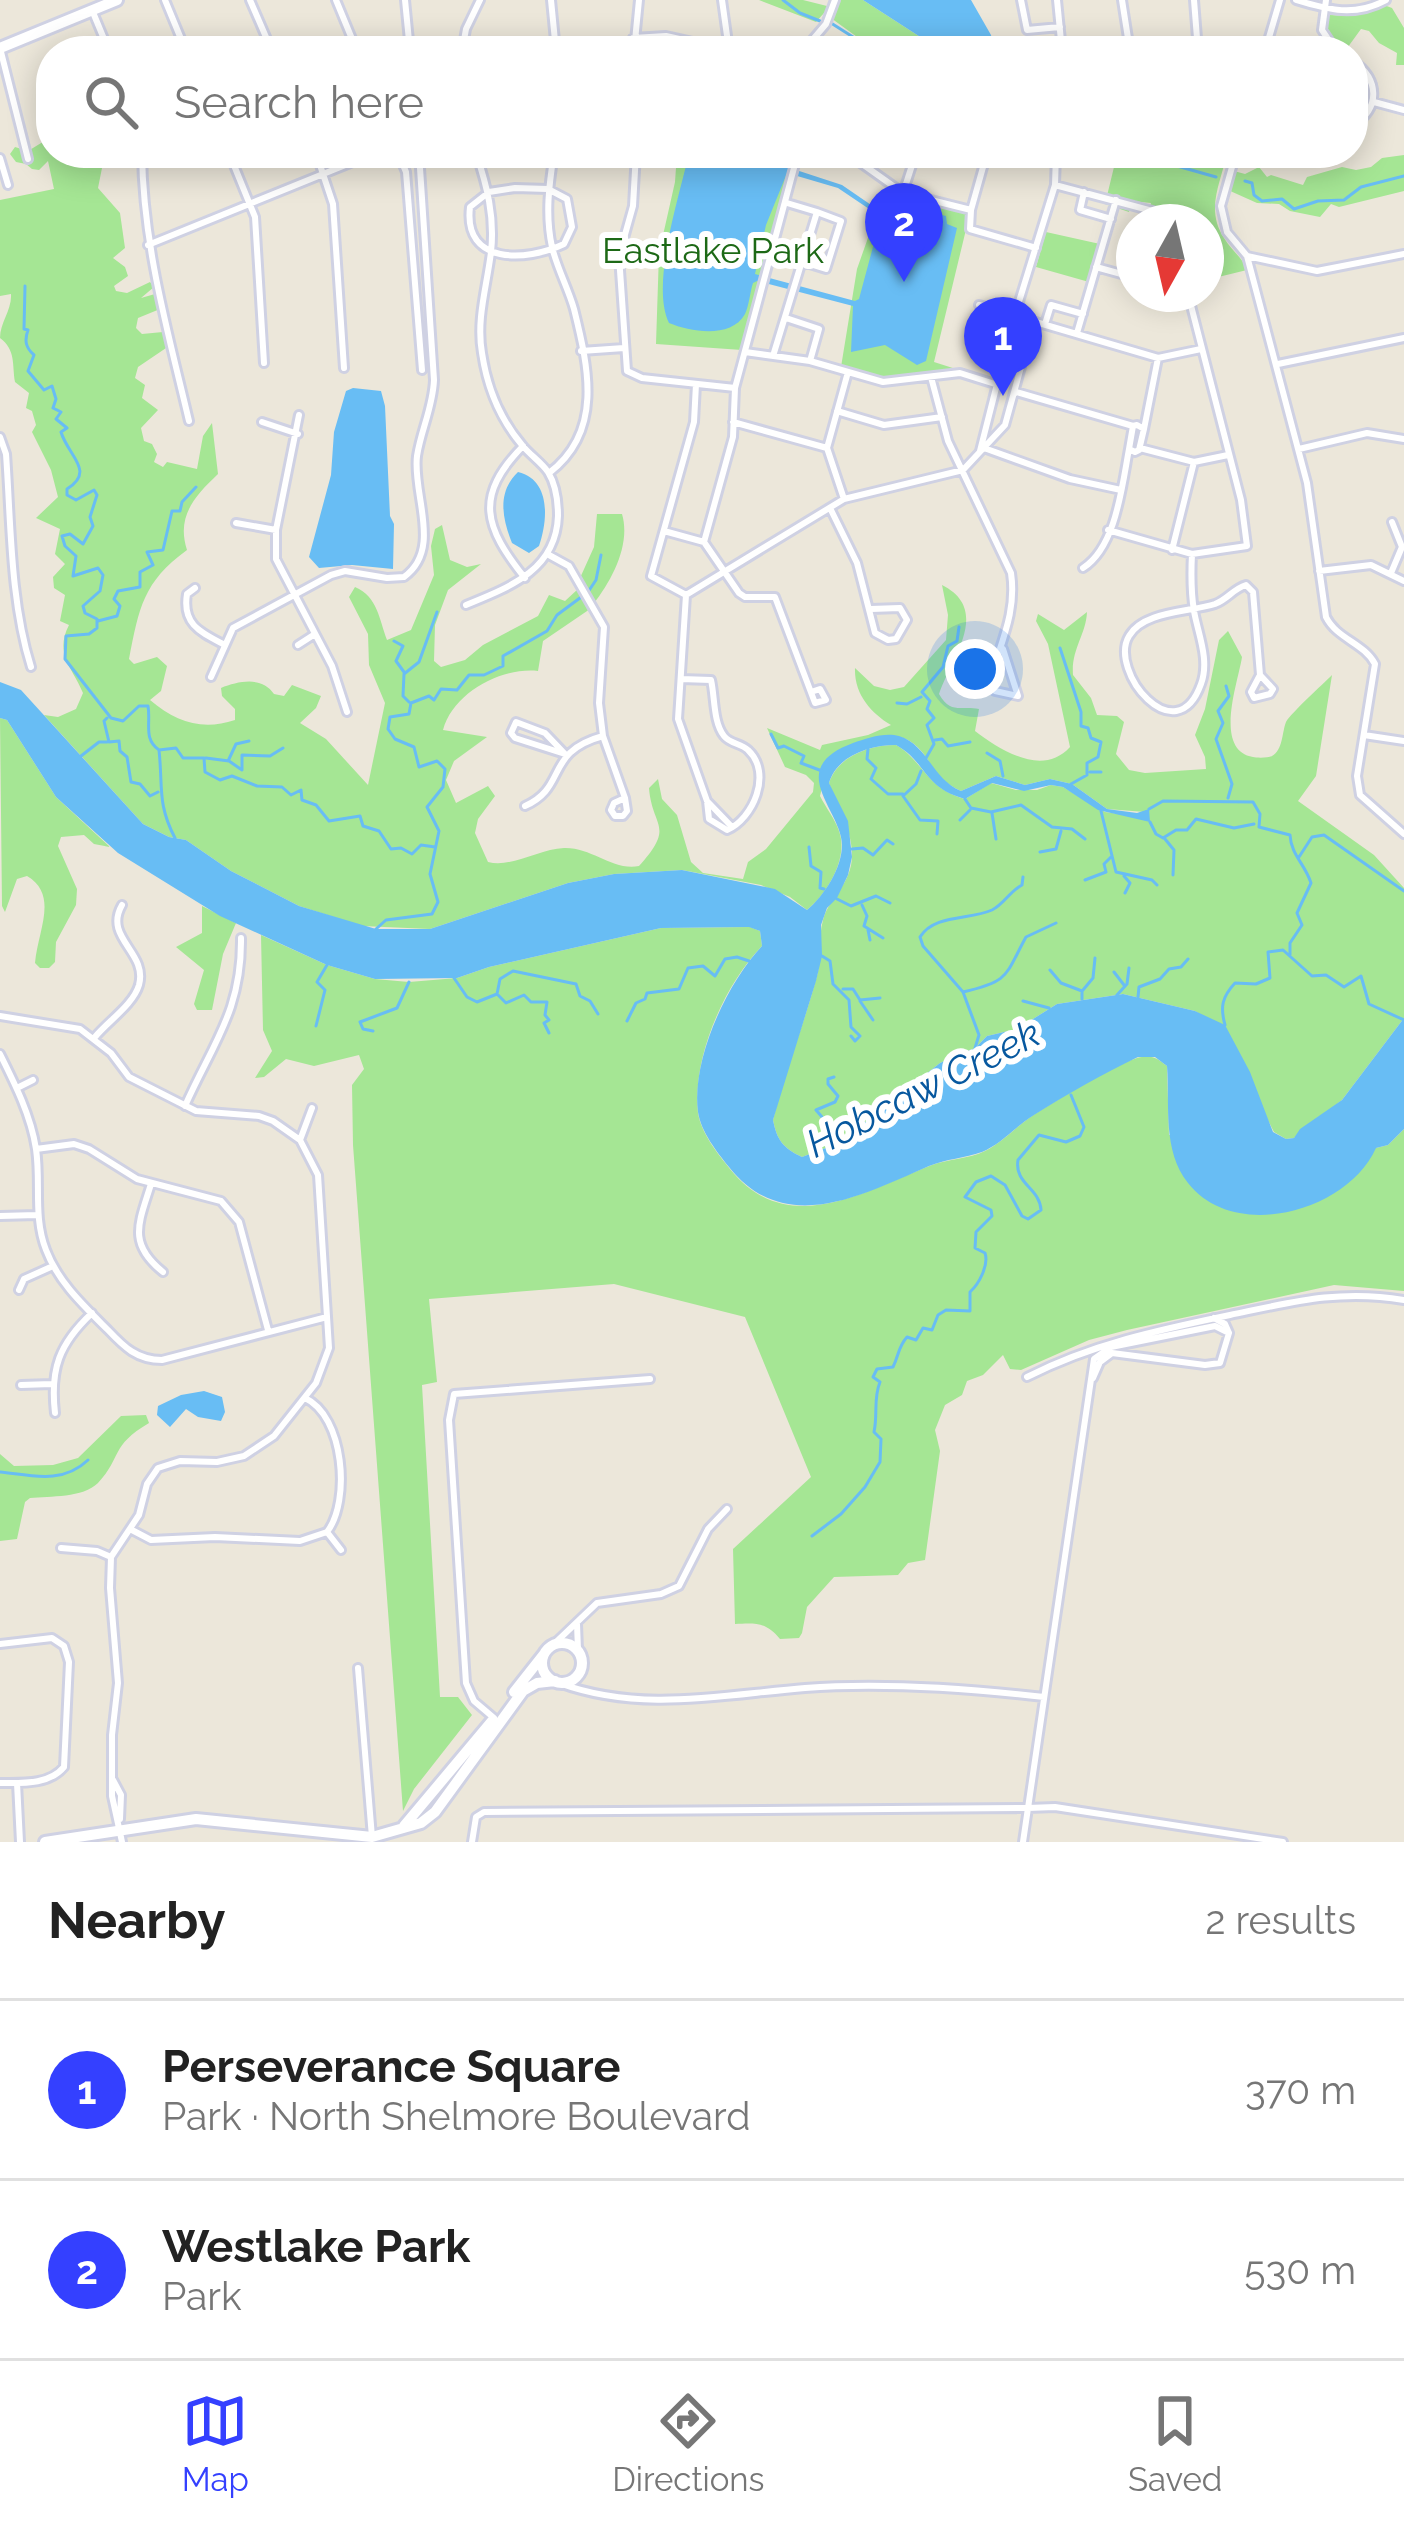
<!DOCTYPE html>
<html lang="en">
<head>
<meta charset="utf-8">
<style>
  :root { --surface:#fff; --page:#f6f6f6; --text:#222; --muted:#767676; --line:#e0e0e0; --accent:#3440ff }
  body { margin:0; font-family:Raleway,sans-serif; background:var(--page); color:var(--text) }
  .compass { position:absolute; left:1116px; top:204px; width:108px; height:108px; border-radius:50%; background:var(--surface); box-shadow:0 6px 30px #0003; rotate:188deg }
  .you { position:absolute; left:975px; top:669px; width:42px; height:42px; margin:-30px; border:9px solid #fff; border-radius:50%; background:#1a73e8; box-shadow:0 0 0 18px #1a73e833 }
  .badge { display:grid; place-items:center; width:78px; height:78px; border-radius:50%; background:var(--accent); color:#fff; font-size:39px; font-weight:700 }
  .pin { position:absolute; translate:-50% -99px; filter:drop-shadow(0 3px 6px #0008) }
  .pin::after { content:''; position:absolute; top:63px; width:42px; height:36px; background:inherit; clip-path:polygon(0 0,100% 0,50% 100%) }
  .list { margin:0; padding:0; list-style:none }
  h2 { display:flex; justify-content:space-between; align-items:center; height:156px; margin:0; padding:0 48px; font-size:51px }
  h2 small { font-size:39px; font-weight:400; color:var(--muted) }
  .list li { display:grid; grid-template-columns:78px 1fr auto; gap:36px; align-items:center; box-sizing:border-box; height:180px; padding:0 48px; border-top:3px solid var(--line) }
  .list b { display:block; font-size:45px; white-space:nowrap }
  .list p { margin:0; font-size:39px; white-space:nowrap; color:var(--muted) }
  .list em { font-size:39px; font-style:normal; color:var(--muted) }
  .icon { flex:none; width:66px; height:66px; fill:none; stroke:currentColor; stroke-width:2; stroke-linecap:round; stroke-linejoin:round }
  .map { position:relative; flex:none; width:1404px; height:1842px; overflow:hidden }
  .search { position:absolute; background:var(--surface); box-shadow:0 6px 30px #0003; left:36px; right:36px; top:36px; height:132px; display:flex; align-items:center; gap:30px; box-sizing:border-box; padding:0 42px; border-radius:48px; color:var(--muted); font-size:45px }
  .sheet { height:516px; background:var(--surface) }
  nav { display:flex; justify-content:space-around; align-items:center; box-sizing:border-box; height:168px; border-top:3px solid var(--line); background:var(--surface); font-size:33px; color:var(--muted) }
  nav a { display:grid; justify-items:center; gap:6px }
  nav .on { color:var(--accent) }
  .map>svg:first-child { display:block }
  .green { fill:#a5e694 }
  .water { fill:#68bdf4; fill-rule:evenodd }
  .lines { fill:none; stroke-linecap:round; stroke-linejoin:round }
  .stream { stroke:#68bdf4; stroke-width:3 }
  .street-casing { stroke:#cfd1e3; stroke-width:12 }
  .secondary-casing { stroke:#cfd1e3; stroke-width:16 }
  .street { stroke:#fff; stroke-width:6 }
  .secondary { stroke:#fff; stroke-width:10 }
  .labels { text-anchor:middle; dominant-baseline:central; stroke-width:12; stroke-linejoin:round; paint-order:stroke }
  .park-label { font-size:36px; fill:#1d6916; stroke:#fff }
  .water-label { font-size:39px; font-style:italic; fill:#07589f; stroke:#fff }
</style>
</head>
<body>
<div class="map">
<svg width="1404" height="1842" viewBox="0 0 1404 1842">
  <rect width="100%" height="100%" fill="#ece7da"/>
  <path class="green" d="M759,0H803L835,8L838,0H863L942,51H860L864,42L824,13L816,22Z
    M1384,5L1392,8L1404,28V65H1396L1397,53L1379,43L1369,31L1361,29L1345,51L1332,40L1325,23L1329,15L1353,16Z
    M51,137V153H114L104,158L98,188L120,213L125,248L113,258L125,267L128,276L114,286L116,291L127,293L150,282L154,287L141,298L155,294L165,298L160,309L138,318L136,328L142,334L163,332L174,336L169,346L138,367L135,378L145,385L142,398L158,410L141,428L144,441L152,444L157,454L154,462L163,467L167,462L197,469L203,436L212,423L218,474C195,496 176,516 187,550C143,582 139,608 129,659L134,664L157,657L167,666L161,691L150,700C176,722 202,731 235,720V709L222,696L221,688C239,681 262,676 274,694L284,696L292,685L321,696L316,708L300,723L326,739L368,785L385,703L369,665L368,634L349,597L355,587C378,597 379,619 387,640L411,630L434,575L431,546L435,529L442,525L450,560L467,567L481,564L448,590L435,625L434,661L441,667L465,660L483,645L538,616L549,595L565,601L578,589L590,609L543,641L538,671C501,667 453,693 443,730L487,737L454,761L446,780L456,803L488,786L495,796L478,819L475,833L488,862C512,868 539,849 564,848C592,847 612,871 639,866C676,825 652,828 649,788L658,779L662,799L677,815L691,862L703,873L743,879L748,862L766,849L813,792L814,783L806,775L785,767L767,728L820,750L822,745L868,735L891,725C871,713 854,694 855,668L874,686L890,690L904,687L946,640L948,615L942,585C992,610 951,659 939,694C951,715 961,705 979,709L975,731C1001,751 1043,777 1070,747L1048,644L1036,621L1038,614L1064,630L1087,612C1086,635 1071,649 1073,675L1091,698L1097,715L1117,716L1124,722L1116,754L1129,770L1145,773L1206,769L1205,757L1195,735L1205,709L1219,640L1228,631L1242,657C1238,683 1213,750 1253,757C1257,758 1268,758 1272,756C1283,750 1282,732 1286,722C1291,713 1323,684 1332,675L1316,776L1298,801L1374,855L1404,888V1018L1342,1100L1294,1138L1286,1139L1274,1132L1219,1025L1195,1011L1123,994L1057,1004L1017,1029L987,1036L975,1048L940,1063L839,1143L802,1157C783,1148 777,1140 773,1120C785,1071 804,1024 817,976C822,957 818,938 823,920C829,897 853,884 852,853C851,826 837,808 829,783C838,756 869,745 896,745C924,761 925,788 965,799L991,783L1016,790H1037L1051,785L1063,787L1105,812L1147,818L1145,812L1107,809L1072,784L1050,779L1025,785L996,776L961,791C943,783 936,773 926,757C900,718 860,741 829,759L820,796C826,808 835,819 839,831C849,858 827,894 807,910L790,897L761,885L682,870L614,874L568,883L430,929L362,926L299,906L231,871L186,840L169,837L143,824L44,715L58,717L76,709L83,693C73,668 54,654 69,625L60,621L65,595L54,588L53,577L65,564L55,554L60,529L36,518L58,497L51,470L32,432L36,425L32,411L26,408L29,393L15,382C12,364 16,350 0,338C0,322 12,310 11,294L0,296V200L54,189L48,161L39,170L32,169L26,164L16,162L10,154L15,147L28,151Z
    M677,153H795L742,350L656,344L659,253L675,182Z
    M1058,153H1227C1221,183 1205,209 1224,238C1232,251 1242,257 1247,270L1206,280V222H1146L1151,203L1131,201L1129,212L1105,204L1114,167L1089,165Z
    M1404,155V191L1339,207L1331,204L1320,217L1290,211L1279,204L1257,203L1228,190L1234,171L1245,174L1259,167L1267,177L1271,175L1303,185L1307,177L1342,167L1356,170L1371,167L1382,158Z
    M887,184L899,193L970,213L934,362L959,370L886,380L841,367L857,269Z
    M1046,232L1100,244L1089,282L1036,267Z
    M597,514H622C631,544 612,580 594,603L580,578L594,547Z
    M0,718L7,720L56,797L110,847L94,844L84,835L61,837L58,846L77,889L76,905L56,942L55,962L49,968H40L35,963C38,930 59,895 27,876L17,879L5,912L2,906Z
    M202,906L236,923L223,954L212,1010H197L194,1004L204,970L176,947L202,933Z
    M750,927L760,931L762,946C724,985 692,1058 698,1113C701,1133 718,1154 730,1169C788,1241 866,1190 932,1165C948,1159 969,1159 985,1151C1001,1143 1015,1128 1029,1118C1049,1105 1122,1059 1142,1057C1153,1055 1158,1059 1167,1066L1169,1135L1376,1148L1388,1145L1404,1129V1291L1334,1285L1127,1330L1089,1340L1021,1370L1010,1369L1003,1355L983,1375L967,1381L962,1395L945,1405L935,1430L940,1451L925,1560L908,1563L898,1575L834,1577L807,1607L802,1633L799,1638L780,1639C766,1622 756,1623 735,1624L733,1549L811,1477L745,1317L614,1284L429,1299L437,1382L422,1385L440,1697H458L472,1715L414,1789L403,1811L353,1145L352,1085L364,1069L359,1055L314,1066L286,1059L264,1077L255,1078L272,1051L263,1030L261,935L327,965L375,979L409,982L457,978L489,967L661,928Z
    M146,1415L149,1423C110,1446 122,1457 98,1483C83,1498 50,1496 30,1498L25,1502L17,1539L0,1541V1454L14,1466L53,1465L78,1458L121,1416Z"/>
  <path class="water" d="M863,0H971L991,35L994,51H942Z
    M689,153H789L787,167L842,185L877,209L893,203L946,216L947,224L957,228L926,361L917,365L885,345L851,352L853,306L757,281L753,283C750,292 749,306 745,314C731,339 691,332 669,323C650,284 680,195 689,153ZM787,173L838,188L881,217L859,299L855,301L755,274L766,225Z
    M353,388L381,391L385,406L390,516L394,524L393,569L352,565L319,568L309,557L331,475L334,432L346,391Z
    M518,472C551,480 548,520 539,546L529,553L512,543C502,518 497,492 518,472Z
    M0,682L21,690L143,824L169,837L186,840L231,871L299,906L376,929H430L568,883L614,874L682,870L775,889L807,910C824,896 842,868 842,845C842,810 783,769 853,743C867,738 885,732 899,736C928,745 932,779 961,791L996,776L1025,785L1050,779L1072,784L1107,809L1137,813L1149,809L1150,822L1098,810L1063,787L1051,785L1024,791L992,783L965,799C922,787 927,762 896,745C869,745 837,756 829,783L848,821L852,857L848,875L837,898L827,908L821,925L822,956L816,981L773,1120C777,1140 783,1148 802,1157L839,1143L940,1063L975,1048L987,1036L1017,1029L1057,1004L1123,994L1195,1011L1225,1025L1250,1072L1273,1132L1286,1139L1294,1138L1300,1129L1342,1100L1404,1018V1129L1388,1145L1376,1148C1348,1211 1235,1243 1188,1183C1162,1150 1170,1106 1167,1066L1155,1057H1138C1103,1074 1067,1094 1034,1115C1016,1126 1001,1144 982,1152C965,1158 946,1159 929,1166C864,1194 785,1238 729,1167C717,1152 701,1132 698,1112C691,1060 727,983 762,946L760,931L749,927L661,928L489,967L457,978L375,979L327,965L220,916L118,853L56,797L7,720L0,718Z
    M204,1391L222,1397L225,1412L221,1421L198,1417L186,1409L170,1427L157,1415L158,1406L181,1395Z"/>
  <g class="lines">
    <path class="stream" d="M783,0L800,13L820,21
      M831,23L875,51
      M1131,153L1216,177
      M1245,181L1252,183L1254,195L1262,201L1282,199L1294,209L1318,201L1344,200L1361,187L1404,176
      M25,286L24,329L28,330C24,341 26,348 34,355L28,371L44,390L52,386L56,399L53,408L61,412L56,419L67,428L61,432C68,456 96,471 67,489V495L76,500L94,490L97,495L90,517L93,526L83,544L70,534L62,536L65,546L76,556L73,576L98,568L103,575L100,591L83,606L85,613L97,619V628L89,634L66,636L65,659L111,718L123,721L139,706H148C151,723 143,739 159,750C163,786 157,804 175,838
      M98,621L117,616L120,606L114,599L118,591L140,587V572L153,565L147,552L163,550L172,511H180L182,502L196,487
      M394,641L403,646L396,661L404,672
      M1060,648L1081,712V726L1088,728L1091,738L1101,742L1098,757L1087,763V775L1071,784
      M1226,686L1229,696L1218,711L1223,723L1216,739L1232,784L1228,798
      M409,702L403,696L404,674L419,662L437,612
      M897,703L907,704L921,697
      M107,718L104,721L109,742L119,741L120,751L127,757L131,782L140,784L150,796L158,792
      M771,734L778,748L784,746L804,756L801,763L822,771
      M935,740L942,739L948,746L970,742
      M868,749L867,759L876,768L871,779L888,794H903
      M159,750L176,748L183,758H204L205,772L220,780L232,776L257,786L282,787L291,795L301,790L302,800L316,805L329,821L360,816L363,826L379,831L391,849L401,848L412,854L421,845L435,847
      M987,753L1000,761L1003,776
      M81,756L99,742H107
      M206,758L229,761L242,770V755L270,756L283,748
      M926,758L934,744L927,725L934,718L927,709L930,701L922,692L943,667L948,646L957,641L959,627
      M229,759L236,744L249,741
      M921,771L916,784L903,796L920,820L938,821L937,834
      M1090,772H1101
      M965,799L971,808L991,812L1021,805L1052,827L1072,829L1085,839
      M1149,809L1163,801L1253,802L1260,814L1259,827L1290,835C1291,855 1305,864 1311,883L1297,913L1302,925L1290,943V955
      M1101,811L1116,872L1152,880L1157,885
      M992,813L996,839
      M960,820L970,810
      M1150,822L1156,834L1163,838L1176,830H1187L1196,819L1234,828L1254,824
      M1165,839L1174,850L1173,875
      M809,847L811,866L821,872L820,888L824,889
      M852,849L863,848L873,855L887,840L893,844
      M1040,852L1056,849L1061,831
      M1299,857L1312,837L1324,835L1404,891
      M1124,876L1130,883L1125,893
      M1085,880L1106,872L1104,864L1111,857
      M837,899L851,906L876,896L890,903
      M862,905L867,916L864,926L883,938
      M376,929L386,920L432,914L438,902L430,874L439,831L427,807L443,787L445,769L437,761L419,767L414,747L395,739L388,729L390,717L409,714L411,703L429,696L434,700L441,689L457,690L469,675H484L503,666V656L547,631L557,615L588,592L596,580L601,555
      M868,930L870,940
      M822,956L830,961L833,984L849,1000L851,1027L860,1036L855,1041L851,1036
      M1050,970L1061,983L1082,991V999
      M1114,972L1124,985
      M454,978L467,997L477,1002L497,994L500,979L513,971L576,984L580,996L590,1001L598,1014
      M843,989H853L860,1000L880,998
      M1083,990L1093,978L1095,958
      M963,992C1011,981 1005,975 1026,937L1056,923
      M498,995L506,1003L524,995L531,1002H547L545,1015L549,1020L544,1023L549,1033
      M1117,995L1127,984L1129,968
      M1138,997L1139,987L1160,979L1169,969L1181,967L1188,959
      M860,1001L873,1020
      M1023,1001L1049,1008
      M627,1021L636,1003L645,999L647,993L679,989L688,968L703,966L715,976L725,959L737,957L749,961
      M1225,1025C1220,1007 1222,997 1235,983L1256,984L1270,978L1268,952L1283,950L1312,976L1326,975L1344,987L1361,976L1369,1004L1404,1020
      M316,1026L325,990L317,982L327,965
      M373,1031L363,1029L360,1022L397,1008L409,982
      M975,1048L979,1035L963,992L923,946L920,937C934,914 970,920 992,910C1004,904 1010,891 1022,885L1023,877
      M831,1147L825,1131L828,1124L816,1110L835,1102L838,1096L828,1084V1079L834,1077
      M0,1472C30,1475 62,1485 88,1460
      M812,1536L841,1514L865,1487L880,1462L881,1439L874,1432C878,1414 873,1399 880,1382L873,1377L877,1369L893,1367C899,1355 898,1347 907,1337L916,1340L923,1328L932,1330L938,1315L946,1310L970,1311V1292C979,1284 989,1265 985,1253L975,1248L976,1232L992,1216L991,1210L965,1197L976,1182L991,1176L1005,1185L1022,1216L1028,1219L1041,1210C1040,1188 1014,1184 1018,1160L1039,1135L1066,1142L1080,1136L1084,1127L1071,1095"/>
    <defs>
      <path id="street" d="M165,0L186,51
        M250,0L272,51
        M336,0L357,51
        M405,0L410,51
        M551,0L556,51
        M722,0L729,50
        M1021,0L1027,30L1060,27
        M1057,0L1062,51
        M1122,0L1130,51
        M1194,0L1198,51
        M1296,0C1329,10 1355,17 1386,0
        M1326,0L1322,30L1336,51
        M92,10L109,51
        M633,38L666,36L729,50L789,51
        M0,48L28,159
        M462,51L466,29L480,0
        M634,51L639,0
        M803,51L826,24L835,0
        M1265,51L1280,0
        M1353,61C1379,79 1381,108 1353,125
        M1374,102L1404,110
        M142,153C143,245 168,332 189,421
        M229,153L255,217L264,363
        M316,153L333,204L344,368
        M398,153L406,172L422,370
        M636,153L633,206L619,256L627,371L642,378L735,388
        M798,153L735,388L733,437L704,542L739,593L745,597H775L815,703L826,700L820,689L811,692
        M832,153L858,161L903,193L971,210
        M987,153L971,210L970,229L1036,248
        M1003,153L1054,162
        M1236,153L1221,206L1227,232L1247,256L1317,271L1404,254
        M0,158L8,185
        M1055,185L1160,213
        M515,188L548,189L567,199L572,227L564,244C526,262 463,265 470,207L489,192Z
        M1084,192L1080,210L1111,219
        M903,193L916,153
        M148,245L375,153
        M1247,256L1307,483L1326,617C1337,639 1364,643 1375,664L1357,776L1360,795L1404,834
        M800,261L826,269L841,221L817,212
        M1096,267L1125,275
        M979,305L1009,313
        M1017,308L1055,185L1056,153
        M786,318L819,329L810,361
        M1022,318L1017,308L1009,313L1013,322L1022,318L1158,358L1201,349
        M1045,324L1051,305L1083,314
        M1077,333L1116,200
        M581,351L624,348
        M745,352L810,361L883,382L960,373L995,384
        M773,356L817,212L787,203
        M1278,364L1404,338
        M931,377L948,441L1011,573C1017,613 1000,644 990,680L995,691L1018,696L1003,649
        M1016,392L1133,426
        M837,411L884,425L942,417
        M299,415L276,530V559L332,666L347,712
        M262,422L298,434
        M733,422L827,448
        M1137,425L1144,429L1139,450L1135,452L1129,449L1133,426Z
        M1144,429L1158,358
        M0,437L6,454C11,523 10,600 31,667
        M523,446C474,496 484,527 525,578
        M984,448L1070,479L1121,490
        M1140,448L1194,462L1228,455
        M1299,449L1367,433L1404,439
        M980,451L1012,325
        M549,473C603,432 589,369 574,309C568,288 557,268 552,247C545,215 549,185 554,153
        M844,499L827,448L848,372
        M830,508L857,563L875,633L888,640L896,639L907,620L900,608L871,609
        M236,523L276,530
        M1108,530L1192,554L1247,546L1241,500L1188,294
        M664,531L704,542
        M1172,550L1194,462
        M1192,554C1191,573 1191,592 1194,611C1198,634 1210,660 1201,684C1176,754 1108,671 1129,636C1143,611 1190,612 1215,604C1228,599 1233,589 1246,585L1253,592L1260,675L1273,689L1270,694L1254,698L1251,692L1260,675
        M549,555L569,566L604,627L599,703L603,736L625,798L627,811L623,816H615L611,810L614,803L625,798
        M1083,568C1116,547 1122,486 1129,449
        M1319,571L1371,565L1404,581
        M1391,573L1402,547L1392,522
        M195,588L187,594C182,624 200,632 223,644
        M686,595L844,499L963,470L1005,425L1021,367L1014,338L1016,322
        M686,595L651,576L694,422L696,384
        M466,605C510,587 556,570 558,516C558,501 556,485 548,472C541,462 530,455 522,445C500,419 487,387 482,353C476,319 487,286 491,252C495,217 487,186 476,153
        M298,645L315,634
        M211,677L233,628L331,575L345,571L387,578L404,577C443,549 412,494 417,456C421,430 433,407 434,380L419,153
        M681,679L711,680C715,697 713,722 724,736C730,744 741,743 748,750C773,773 753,819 727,830L709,819L707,801L678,719L686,595
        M516,722L545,733L565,754L515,738L511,733Z
        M1364,735L1404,741
        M707,801L732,827
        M525,806C568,787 544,752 603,736
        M0,1016L80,1029L111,1053L129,1077L196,1111L259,1116L273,1121L300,1140L318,1175L329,1348L316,1383L274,1436L244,1456L217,1462L180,1461L158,1468L147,1484L139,1515L111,1557L110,1588L118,1683L112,1735V1796L122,1842
        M95,1037C108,1021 133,1005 139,985C148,952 103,938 122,905
        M0,1054C15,1084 31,1116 36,1149C41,1183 33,1217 46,1250C58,1282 84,1306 108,1330C124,1347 137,1360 162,1360L327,1317
        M17,1088L33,1080
        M185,1106C213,1043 242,1010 241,938
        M300,1140L312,1108
        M36,1149L74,1144L89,1149L137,1179L221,1201L239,1222L268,1330
        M151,1184C139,1223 127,1243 163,1272
        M0,1216L37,1215
        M19,1290L24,1279L53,1266
        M1027,1377C1092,1344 1158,1330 1230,1315C1292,1302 1340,1289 1404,1300
        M1093,1378L1100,1362L1112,1353L1205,1365L1220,1363L1229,1333L1225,1324L1214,1318
        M21,1385L52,1384
        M55,1413C50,1369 59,1344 92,1313
        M130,1529L151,1540L215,1537L300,1541L327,1532C351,1501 344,1416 305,1398
        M327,1532L341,1550
        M61,1548L97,1551L111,1557
        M577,1624L578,1650
        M0,1644L52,1638L64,1646L69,1662L64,1767C49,1785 22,1783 0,1783
        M553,1645L597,1603L661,1594L679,1586L708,1529L727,1509
        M358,1668L372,1837
        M559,1683C641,1713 721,1695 805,1688C884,1682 965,1688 1044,1697
        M494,1718L474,1701L466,1683L449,1420L454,1394L650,1379
        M113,1780L121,1795L120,1819
        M17,1783L20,1842
        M472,1842L476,1817L484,1812L1028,1808L1094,1359L1111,1347L1215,1326L1229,1333
        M1023,1842L1028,1808L1055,1807L1283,1842"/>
      <path id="secondary" d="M0,48L117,0
        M542 1663a20 20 0 1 1 40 0a20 20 0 1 1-40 0Z
        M514,1692L544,1654
        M404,1826L492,1721
        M45,1842L196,1819L372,1837L421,1823L435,1812L523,1691L537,1683L555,1681"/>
    </defs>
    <use href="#street" class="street-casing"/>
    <use href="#secondary" class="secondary-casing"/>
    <use href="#street" class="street"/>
    <use href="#secondary" class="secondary"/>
  </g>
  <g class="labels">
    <g class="park-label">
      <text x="713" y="250">Eastlake Park</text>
    </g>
    <g class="water-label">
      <text transform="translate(923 1088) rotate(-27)">Hobcaw Creek</text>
    </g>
  </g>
</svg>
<svg class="compass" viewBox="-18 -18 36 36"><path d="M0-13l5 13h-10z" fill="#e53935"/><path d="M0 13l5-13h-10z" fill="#767676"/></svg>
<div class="you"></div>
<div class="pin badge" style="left:1003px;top:396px">1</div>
<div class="pin badge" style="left:904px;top:282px">2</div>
<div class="search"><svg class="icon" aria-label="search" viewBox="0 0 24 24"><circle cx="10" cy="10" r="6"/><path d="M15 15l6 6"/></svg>Search here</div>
</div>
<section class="sheet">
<h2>Nearby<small>2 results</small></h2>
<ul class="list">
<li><span class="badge">1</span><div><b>Perseverance Square</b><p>Park · North Shelmore Boulevard</p></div><em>370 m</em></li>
<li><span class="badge">2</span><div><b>Westlake Park</b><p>Park</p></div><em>530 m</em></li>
</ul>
</section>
<nav>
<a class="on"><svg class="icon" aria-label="map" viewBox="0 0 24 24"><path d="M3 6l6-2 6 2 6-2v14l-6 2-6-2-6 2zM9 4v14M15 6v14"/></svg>Map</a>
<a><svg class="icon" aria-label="directions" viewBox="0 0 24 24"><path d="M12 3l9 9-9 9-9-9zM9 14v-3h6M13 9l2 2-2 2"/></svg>Directions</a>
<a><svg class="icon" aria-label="saved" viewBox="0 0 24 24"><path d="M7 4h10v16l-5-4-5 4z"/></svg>Saved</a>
</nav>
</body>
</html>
